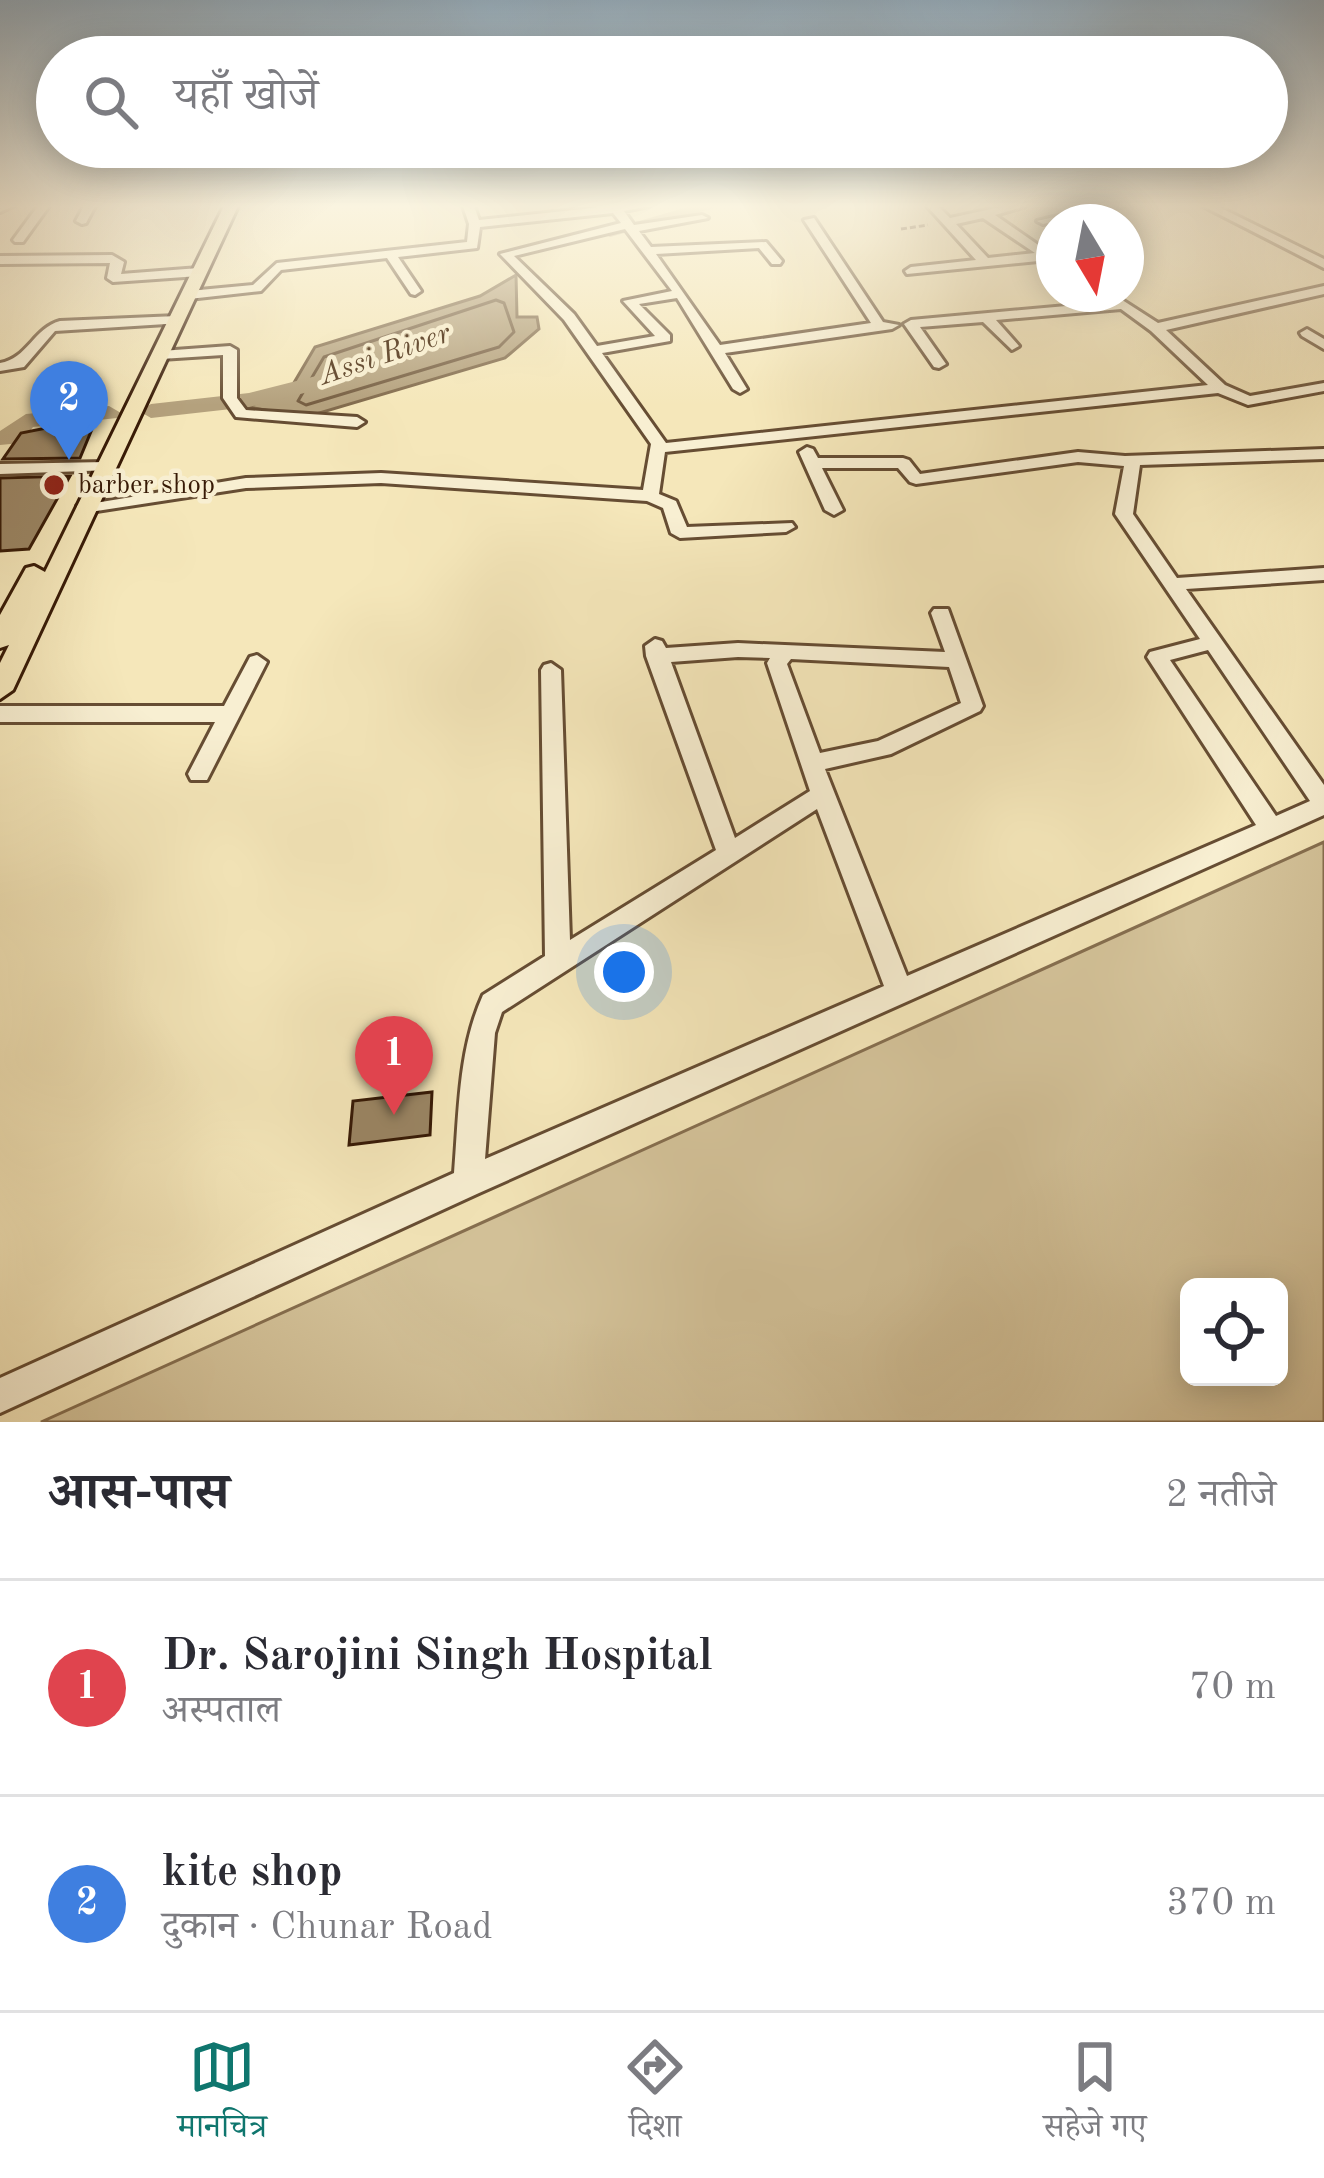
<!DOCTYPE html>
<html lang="hi">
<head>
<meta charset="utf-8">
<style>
  :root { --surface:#fff; --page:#f7f7f7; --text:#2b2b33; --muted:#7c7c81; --line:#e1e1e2; --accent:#0f766e }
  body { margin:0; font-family:"Old Standard TT","Noto Serif Devanagari",serif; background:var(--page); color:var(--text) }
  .controls { position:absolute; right:36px; bottom:36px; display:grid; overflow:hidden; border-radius:18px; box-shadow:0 6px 30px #0003 }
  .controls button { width:108px; height:108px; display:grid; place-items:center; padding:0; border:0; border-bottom:3px solid var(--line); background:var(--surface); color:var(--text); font:60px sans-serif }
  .compass { position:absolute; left:1036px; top:204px; width:108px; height:108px; border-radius:50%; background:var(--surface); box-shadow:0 6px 30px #0003; rotate:170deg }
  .you { position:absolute; left:624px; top:972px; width:42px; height:42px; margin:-30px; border:9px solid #fff; border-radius:50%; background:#1a73e8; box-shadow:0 0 0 18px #1a73e833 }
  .badge { display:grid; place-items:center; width:78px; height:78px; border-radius:50%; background:var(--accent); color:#fff; font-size:39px; font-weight:700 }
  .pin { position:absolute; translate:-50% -99px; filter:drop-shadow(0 3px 6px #0008) }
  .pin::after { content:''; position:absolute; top:63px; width:42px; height:36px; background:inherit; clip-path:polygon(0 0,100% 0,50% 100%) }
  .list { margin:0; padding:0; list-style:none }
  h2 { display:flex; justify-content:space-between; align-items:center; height:156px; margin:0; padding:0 48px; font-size:51px }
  h2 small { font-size:39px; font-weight:400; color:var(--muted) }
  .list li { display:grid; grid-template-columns:78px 1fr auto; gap:36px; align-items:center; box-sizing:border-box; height:216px; padding:0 48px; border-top:3px solid var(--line) }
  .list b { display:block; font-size:45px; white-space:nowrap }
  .list p { margin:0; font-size:39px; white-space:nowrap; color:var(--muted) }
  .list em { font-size:39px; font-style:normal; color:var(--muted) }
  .icon { flex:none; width:66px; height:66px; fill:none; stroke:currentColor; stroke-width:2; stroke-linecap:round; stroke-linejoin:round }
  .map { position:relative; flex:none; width:1324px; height:1422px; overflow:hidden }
  .search { position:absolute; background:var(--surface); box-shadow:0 6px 30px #0003; left:36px; right:36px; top:36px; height:132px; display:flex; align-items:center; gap:30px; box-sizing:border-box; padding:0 42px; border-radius:66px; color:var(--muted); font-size:45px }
  .sheet { height:588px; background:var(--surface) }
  nav { display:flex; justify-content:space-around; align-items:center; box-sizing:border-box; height:168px; border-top:3px solid var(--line); background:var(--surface); font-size:33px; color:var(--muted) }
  nav a { display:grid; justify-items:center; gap:6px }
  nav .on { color:var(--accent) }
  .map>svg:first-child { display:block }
  .green { fill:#d5c49b; stroke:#866f50; stroke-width:3; fill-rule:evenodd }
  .water { fill:#b4a17d; stroke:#826b4d; stroke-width:3 }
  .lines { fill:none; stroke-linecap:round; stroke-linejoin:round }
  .shore { stroke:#765e42; stroke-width:3 }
  .river { fill:#b4a17d; fill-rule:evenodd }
  .building { fill:#9a8564; stroke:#371a06; stroke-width:3 }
  .minor-casing { stroke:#664d33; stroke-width:6 }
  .major-casing { stroke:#371a06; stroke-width:6 }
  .path { stroke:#371a06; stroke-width:3; stroke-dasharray:6 3; stroke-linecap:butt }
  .minor { fill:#f8efd2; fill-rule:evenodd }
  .major { fill:#f5e7ba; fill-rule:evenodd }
  .poi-dot { fill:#8f2418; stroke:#f8efd2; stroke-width:4.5 }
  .labels { text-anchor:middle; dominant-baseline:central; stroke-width:9; stroke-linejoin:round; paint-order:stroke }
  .far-poi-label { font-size:27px; fill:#371a06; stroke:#f8efd2; text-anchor:start }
  .far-water-label { font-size:30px; font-style:italic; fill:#695036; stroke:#f8efd2 }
</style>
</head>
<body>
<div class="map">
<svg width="1324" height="1422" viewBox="0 0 1324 1422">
  <rect width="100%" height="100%" fill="#f5e7ba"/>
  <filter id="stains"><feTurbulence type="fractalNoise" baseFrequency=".00167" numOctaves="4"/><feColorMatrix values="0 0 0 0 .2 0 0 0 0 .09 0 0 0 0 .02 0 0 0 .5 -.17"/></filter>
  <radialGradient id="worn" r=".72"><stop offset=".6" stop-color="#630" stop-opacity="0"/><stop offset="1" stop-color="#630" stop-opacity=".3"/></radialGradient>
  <path class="green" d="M1324,842V1422H41ZM1189,1287H1279V1377H1189Z"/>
  <path class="water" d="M516,275L517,317H537L539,329L505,358L306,417L248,407L292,386L315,347L480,296Z"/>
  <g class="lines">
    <path class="shore" d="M496,300L504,303L514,332L499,347L306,405L298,401L324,357Z"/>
    <path class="river" d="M691,206H721L610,237L601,232Z
      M320,375L331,382L328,387L249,407L151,418L139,411L151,404L249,393Z
      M109,406L121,413L117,418L33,427L21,443L0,445V431L26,414Z"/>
  </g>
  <path class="building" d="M77,422L72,430L92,429L80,458L3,459L21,433Z
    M70,476L29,549L0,551V478Z
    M432,1092L430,1135L349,1145L353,1101Z"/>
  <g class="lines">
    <defs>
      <path id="minor" d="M0,206H13L0,212Z
        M38,206H49L23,242H15L13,240Z
        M84,206H95L86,223L82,224L76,221Z
        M463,206H474L479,220L611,206H649L624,211L634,225L702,215L708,218L639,231L651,247L766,242L782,261L780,264H772L759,248L656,254L720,345L871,323L804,220L814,218L883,322L899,325L892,329L725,353L747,389L740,393L733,389L677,298L639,304L670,335V341L602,353L666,443L1208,385L1151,331L1121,309L996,320L1019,346L1012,350L983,322L920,327L946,364L939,368L934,367L904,324L911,320L1111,302V297L1116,296L1158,323L1324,286V294L1166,330L1225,385L1250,396L1324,383V391L1248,405L1218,393L665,452L659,494L676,501L687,527L792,523L795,527L786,532L680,538L671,533L663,508L647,501L381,483L246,488L77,514V506L83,505L246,478L381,473L643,490L651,444L564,320L500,254L621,223L613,213L480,227L477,248L398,257L421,291L415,295L411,294L387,258L281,270L261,291L189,299L183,295L189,291L253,285L277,263L467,242L469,224ZM625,229L672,291L623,301L655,336L597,346L574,314L514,256Z
        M927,206H938L950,218L1005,206H1026L995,215L1054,256L1048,260L907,274L905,271L911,267L976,260ZM983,218L1035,253L988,258L956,224Z
        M1101,206H1124L1043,224L1037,221Z
        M1203,206H1217L1324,259V268Z
        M112,255L124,262L121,274L199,268L205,272L199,276L113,282L107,278L110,263L0,264V256Z
        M177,316L184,320L182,323L55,331L24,367L0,371V363C27,359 34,328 60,321Z
        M1307,329L1324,339V349L1302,336L1300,333Z
        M230,346L237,350V398L246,410L357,417L365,422L357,427L236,417L223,398V355L161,359L154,355L161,351Z
        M807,447L813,449L818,458H903L909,460L920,474L1078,452L1125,456L1324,449V459L1140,465L1133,514L1177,578L1324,568V580L1186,589L1324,785V815L479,1193L0,1413V1378L454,1173C459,1114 458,1050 483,995L545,956L541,670L544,665L551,663L561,670L570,940L716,850L646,656L645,646L655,639L662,641L666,648L738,643L945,652L931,613L934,609H948L983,706L980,711L891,754L825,769L907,976L1256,825L1147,657L1150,652L1200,639L1115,514L1124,466L1078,462L916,484L910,482L898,468H822L843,510L834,515L825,510L799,452ZM1208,650L1310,801L1276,816L1170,660ZM738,657L770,658L767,663L810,791L735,838L671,662ZM791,659L949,667L961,703L878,741L820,753L787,664ZM817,809L884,986L485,1159L495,1033L502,1012Z
        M106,462L114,467L112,470L0,474V464Z
        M257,655L267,662L207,780H191L188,774L215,722H0V706H224L250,657Z"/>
      <path id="major" d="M224,206H238L13,690L0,699V663L9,645L0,648V615L26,568L34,566L45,572Z"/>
    </defs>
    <use href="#minor" class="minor-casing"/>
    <use href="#major" class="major-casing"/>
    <path class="path" d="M901,229L928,225"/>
    <use href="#minor" class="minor"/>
    <use href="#major" class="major"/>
  </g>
  <linearGradient id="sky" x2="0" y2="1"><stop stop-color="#93acbd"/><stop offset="0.51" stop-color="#faf4e0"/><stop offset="1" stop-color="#faf4e0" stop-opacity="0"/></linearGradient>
  <rect width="1324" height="405" fill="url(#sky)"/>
  <circle class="poi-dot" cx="54" cy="485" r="12"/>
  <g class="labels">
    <g class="far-poi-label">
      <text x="78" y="485">barber shop</text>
    </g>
    <g class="far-water-label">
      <text transform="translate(385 355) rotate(-19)">Assi River</text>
    </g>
  </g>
  <rect width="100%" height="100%" filter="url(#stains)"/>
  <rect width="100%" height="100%" fill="url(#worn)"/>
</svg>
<div class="controls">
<button><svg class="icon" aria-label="locate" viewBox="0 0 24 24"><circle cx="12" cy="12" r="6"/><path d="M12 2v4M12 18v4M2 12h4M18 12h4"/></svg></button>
</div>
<svg class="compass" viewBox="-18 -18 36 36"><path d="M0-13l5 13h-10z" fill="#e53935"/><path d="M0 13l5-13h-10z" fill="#7c7c81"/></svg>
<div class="you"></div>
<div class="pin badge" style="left:394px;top:1115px;background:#e0444e">1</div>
<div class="pin badge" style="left:69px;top:460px;background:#3f7fe0">2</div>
<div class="search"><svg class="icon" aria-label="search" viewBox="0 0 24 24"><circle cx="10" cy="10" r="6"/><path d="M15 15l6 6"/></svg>यहाँ खोजें</div>
</div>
<section class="sheet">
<h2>आस-पास<small>2 नतीजे</small></h2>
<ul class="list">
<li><span class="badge" style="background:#e0444e">1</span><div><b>Dr. Sarojini Singh Hospital</b><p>अस्पताल</p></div><em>70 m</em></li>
<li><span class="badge" style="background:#3f7fe0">2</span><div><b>kite shop</b><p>दुकान · Chunar Road</p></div><em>370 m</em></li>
</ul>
</section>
<nav>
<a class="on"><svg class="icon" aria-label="map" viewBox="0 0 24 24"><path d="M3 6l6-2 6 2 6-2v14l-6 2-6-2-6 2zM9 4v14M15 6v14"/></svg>मानचित्र</a>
<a><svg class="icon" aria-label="directions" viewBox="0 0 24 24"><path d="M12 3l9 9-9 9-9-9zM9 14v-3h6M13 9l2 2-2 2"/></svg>दिशा</a>
<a><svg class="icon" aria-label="saved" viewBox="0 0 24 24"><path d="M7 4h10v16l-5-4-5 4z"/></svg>सहेजे गए</a>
</nav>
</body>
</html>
